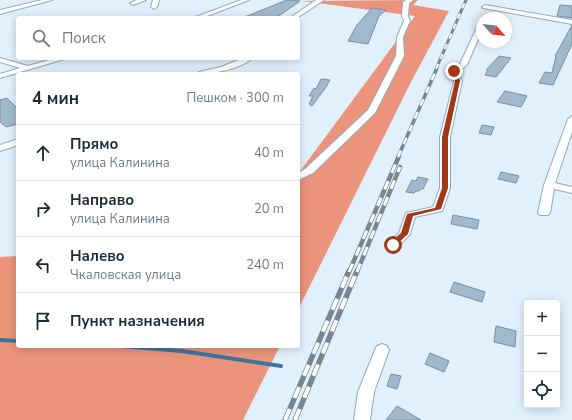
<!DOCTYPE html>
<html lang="ru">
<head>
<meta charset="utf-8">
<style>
  :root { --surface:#fff; --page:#f2f2f3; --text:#1f2937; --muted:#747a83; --line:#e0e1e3 }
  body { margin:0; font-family:"Nunito Sans",sans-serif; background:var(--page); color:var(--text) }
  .controls { position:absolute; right:12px; bottom:12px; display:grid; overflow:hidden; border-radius:4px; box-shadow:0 2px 10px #0003 }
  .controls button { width:36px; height:36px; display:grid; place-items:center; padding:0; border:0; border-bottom:1px solid var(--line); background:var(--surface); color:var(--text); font:20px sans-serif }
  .compass { position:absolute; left:476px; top:12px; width:36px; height:36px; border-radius:50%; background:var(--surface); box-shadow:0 2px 10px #0003; rotate:117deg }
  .stop { position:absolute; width:12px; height:12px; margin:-9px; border:3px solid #a0381a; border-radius:50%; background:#fff }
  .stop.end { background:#a0381a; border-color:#fff; box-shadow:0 1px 4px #0008 }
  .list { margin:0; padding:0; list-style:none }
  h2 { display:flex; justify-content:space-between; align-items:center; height:52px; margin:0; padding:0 16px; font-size:17px }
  h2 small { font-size:13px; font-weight:400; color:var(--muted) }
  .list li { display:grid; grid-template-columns:26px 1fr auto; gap:12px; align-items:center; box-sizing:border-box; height:56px; padding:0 16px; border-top:1px solid var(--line) }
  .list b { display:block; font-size:15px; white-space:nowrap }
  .list p { margin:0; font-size:13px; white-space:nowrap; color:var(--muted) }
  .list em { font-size:13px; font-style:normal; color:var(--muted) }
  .icon { flex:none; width:22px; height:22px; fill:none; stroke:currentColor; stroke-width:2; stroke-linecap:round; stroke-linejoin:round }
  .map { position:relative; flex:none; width:572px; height:420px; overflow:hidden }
  .search { position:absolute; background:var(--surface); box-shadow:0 2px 10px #0003; left:16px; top:16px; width:284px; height:44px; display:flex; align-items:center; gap:10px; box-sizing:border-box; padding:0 14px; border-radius:4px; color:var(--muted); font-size:15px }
  .panel { position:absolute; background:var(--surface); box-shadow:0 2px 10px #0003; left:16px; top:72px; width:284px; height:276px; border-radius:4px }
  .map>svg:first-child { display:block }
  .forest { fill:#ec947b }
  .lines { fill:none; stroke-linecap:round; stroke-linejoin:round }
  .stream { stroke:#3c769f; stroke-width:4 }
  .building { fill:#a1b9cd; stroke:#7990a3 }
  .minor-casing { stroke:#91a9bb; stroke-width:2 }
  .minor { fill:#fff; fill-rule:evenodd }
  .rail-far3-casing { stroke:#79868f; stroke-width:3 }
  .rail-far2-casing { stroke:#79868f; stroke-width:3.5 }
  .rail-far1-casing { stroke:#79868f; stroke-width:4.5 }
  .rail-casing { stroke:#79868f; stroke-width:5.5 }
  .rail-far3 { stroke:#fff; stroke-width:2; stroke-dasharray:5.5; stroke-linecap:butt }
  .rail-far2 { stroke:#fff; stroke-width:2.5; stroke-dasharray:7; stroke-linecap:butt }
  .rail-far1 { stroke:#fff; stroke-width:3; stroke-dasharray:9; stroke-linecap:butt }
  .rail { stroke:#fff; stroke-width:4; stroke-dasharray:12; stroke-linecap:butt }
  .route { fill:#a0381a }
</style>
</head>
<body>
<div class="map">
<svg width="572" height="420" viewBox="0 0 572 420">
  <rect width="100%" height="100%" fill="#e0f0fc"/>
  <path class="forest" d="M418,0L413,5L449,11L411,82L298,310V174L415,16L302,1Z
    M18,256V346H280L243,420H0V257Z"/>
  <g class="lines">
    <path class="stream" d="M0,340L18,341
      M121,346L182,351L281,366"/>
  </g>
  <path class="building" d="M287,0L300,1L276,18H242Z
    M560,5L572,6V18L557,16Z
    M372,8L386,10L379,16L368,44L348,41L357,25Z
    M572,25V44L553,85L539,83L545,72L552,73L556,56H555Z
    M499,56L511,58L496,77L485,75L488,70H486Z
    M321,79L330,80L326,87L312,106L309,104L313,96H309L314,88L316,89Z
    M505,91L527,96L521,107L497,102Z
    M7,98L18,109V124L6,127L0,122V100Z
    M482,125L494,127L491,135L479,133Z
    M501,172L519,176L516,183L498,179Z
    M418,177L428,179L423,189H420L419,191H416L414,193L406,192L412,180L416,181Z
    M453,215L479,220L477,229L451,224Z
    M454,282L485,292L482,302L450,292Z
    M496,326L516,331L515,347L494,342Z
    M430,353L449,361L444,372L425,364Z
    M391,374L401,376L397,389L387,386Z
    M397,406L421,420H386Z"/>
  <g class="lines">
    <defs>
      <path id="minor" d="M42,0H52L0,14V10Z
        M137,0H146L133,5L130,3Z
        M153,0H159L157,7L154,9L151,7Z
        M241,0H249L202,18H193Z
        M316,0H324L297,18H290Z
        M406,0H413L409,3L408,16L410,21L403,37L404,56L375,113L313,173L298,180V173L305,169L368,110L396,56L397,37L404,21L402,16L403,2Z
        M485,5L572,20V24L483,8L482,7Z
        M482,21V30L467,65L458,72L462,81L450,137V188L443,209L442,211L415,217L410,234L397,248H389L387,245L399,233L406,213L433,207L440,188V137L454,81L450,71L460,64L479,23Z
        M0,58L28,66L56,58H68L0,78V74L20,68L0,62Z
        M243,58H253C240,69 214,74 198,74L199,72L221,67Z
        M572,116V132L555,183L572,187V193L554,189L550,213L548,215H540L538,213L544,185L568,119Z
        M18,139V145L0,151V145Z
        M382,344L387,346L389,350L374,392L370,420H354L358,392L375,350L377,346Z"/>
    </defs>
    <use href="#minor" class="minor-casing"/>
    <use href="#minor" class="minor"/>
    <defs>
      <path id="rail-far3" d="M436,69L466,0"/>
      <path id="rail-far2" d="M398,157L437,68"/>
      <path id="rail-far1" d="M349,272L399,156
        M357,272L400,167"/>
      <path id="rail" d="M285,420L349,271
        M295,420L357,271"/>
    </defs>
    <use href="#rail-far3" class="rail-far3-casing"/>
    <use href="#rail-far2" class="rail-far2-casing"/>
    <use href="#rail-far1" class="rail-far1-casing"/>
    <use href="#rail" class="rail-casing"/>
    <use href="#rail-far3" class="rail-far3"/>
    <use href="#rail-far2" class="rail-far2"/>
    <use href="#rail-far1" class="rail-far1"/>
    <use href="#rail" class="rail"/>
  </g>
  <path class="route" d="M453,70L457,71L460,81L448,137V188L441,209L413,216L408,234L395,246H390V243L401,233L407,214L435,208L442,188V137L455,81Z"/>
</svg>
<div class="controls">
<button>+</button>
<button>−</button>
<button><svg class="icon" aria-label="locate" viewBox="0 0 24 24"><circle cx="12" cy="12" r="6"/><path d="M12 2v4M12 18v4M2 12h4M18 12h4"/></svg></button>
</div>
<svg class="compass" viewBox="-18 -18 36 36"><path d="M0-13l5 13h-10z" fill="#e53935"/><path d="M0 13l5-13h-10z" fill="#747a83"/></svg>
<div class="stop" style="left:393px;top:245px"></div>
<div class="stop end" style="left:454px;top:71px"></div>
<div class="search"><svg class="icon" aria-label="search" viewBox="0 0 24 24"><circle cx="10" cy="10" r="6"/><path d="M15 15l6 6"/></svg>Поиск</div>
<section class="panel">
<h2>4 мин<small>Пешком · 300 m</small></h2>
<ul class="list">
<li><svg class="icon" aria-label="ahead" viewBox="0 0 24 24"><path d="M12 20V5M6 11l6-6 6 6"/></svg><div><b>Прямо</b><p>улица Калинина</p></div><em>40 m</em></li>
<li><svg class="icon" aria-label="right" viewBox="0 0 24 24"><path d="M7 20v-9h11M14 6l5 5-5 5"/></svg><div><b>Направо</b><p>улица Калинина</p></div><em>20 m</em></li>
<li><svg class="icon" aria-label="left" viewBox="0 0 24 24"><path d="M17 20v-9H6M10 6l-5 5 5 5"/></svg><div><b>Налево</b><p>Чкаловская улица</p></div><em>240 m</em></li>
<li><svg class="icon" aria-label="arrive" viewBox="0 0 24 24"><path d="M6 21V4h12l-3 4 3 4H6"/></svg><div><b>Пункт назначения</b></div></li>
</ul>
</section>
</div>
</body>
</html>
